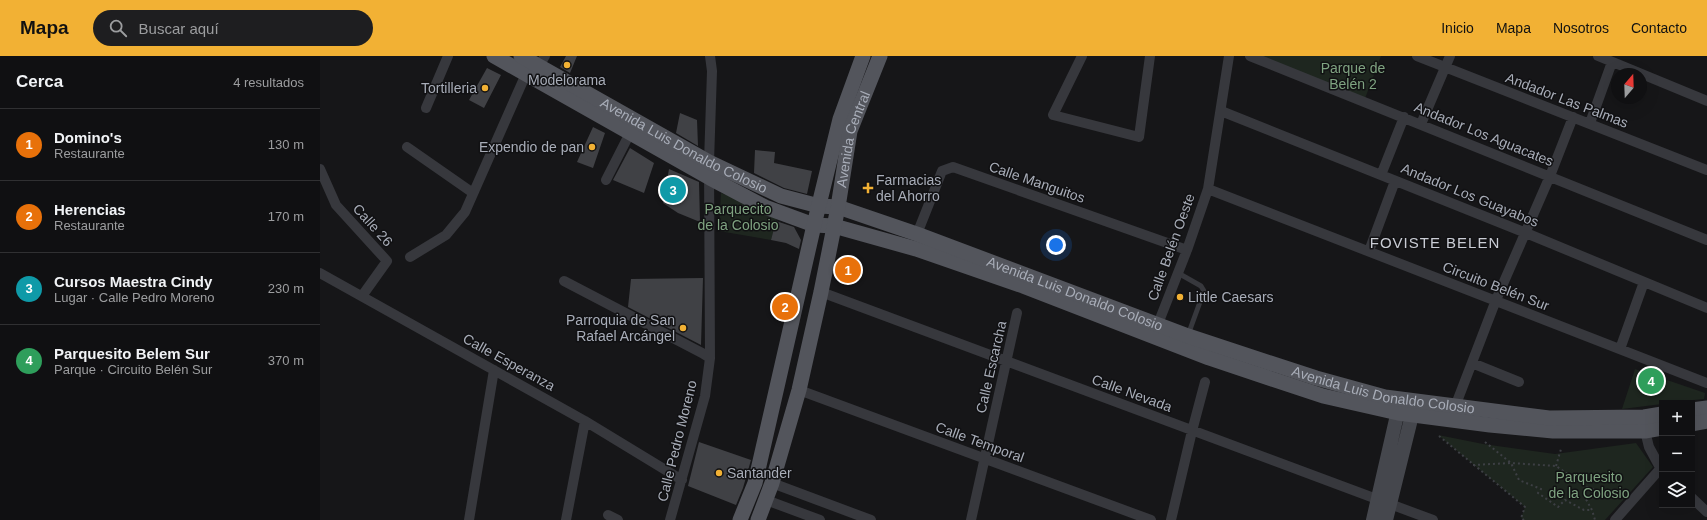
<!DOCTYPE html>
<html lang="es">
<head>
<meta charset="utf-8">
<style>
  :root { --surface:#101012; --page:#1e1e20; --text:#f1f3f6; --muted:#9c9d9f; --line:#303032; --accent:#f2b134 }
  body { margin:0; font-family:Arial,sans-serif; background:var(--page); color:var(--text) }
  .controls { position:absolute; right:12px; bottom:12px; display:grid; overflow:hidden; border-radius:0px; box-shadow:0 4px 16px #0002 }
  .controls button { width:36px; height:36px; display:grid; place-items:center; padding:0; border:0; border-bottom:1px solid var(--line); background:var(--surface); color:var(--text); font:20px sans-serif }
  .compass { position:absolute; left:1291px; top:12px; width:36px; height:36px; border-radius:50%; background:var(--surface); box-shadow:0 4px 16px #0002; rotate:19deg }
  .you { position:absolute; left:736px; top:189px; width:14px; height:14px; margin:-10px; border:3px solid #fff; border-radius:50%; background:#1a73e8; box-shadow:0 0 0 6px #1a73e833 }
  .badge { display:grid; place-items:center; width:26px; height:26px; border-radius:50%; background:var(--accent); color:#fff; font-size:13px; font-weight:700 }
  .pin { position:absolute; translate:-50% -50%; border:2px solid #fff; box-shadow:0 1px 4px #0006 }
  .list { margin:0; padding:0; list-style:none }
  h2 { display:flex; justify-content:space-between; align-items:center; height:52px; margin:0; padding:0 16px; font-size:17px }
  h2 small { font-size:13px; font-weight:400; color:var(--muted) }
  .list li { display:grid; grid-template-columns:26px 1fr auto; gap:12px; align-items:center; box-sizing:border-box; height:72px; padding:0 16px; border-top:1px solid var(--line) }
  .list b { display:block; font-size:15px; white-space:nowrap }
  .list p { margin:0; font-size:13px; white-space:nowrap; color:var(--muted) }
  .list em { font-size:13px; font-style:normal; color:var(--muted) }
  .icon { flex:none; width:22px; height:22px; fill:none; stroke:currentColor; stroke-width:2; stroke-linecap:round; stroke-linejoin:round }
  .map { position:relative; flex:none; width:1387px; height:464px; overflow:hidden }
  header { display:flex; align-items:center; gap:24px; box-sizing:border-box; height:56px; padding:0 20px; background:var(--accent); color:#111 }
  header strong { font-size:19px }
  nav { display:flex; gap:22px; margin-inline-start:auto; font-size:14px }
  .search { width:280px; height:36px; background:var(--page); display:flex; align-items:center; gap:10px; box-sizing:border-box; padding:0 14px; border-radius:22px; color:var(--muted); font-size:15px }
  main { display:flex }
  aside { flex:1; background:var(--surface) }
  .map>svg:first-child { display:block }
  .green { fill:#1e261f }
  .building { fill:#404145 }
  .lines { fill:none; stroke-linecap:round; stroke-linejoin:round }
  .path { stroke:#3d3f44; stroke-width:2; stroke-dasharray:2 3; stroke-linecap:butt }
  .lane { stroke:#37383d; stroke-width:5 }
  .street { stroke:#37383d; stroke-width:10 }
  .secondary { stroke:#45474d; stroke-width:14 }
  .primary { stroke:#53555c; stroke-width:15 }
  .poi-dot { fill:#f2b134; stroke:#111113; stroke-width:1.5 }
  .labels { text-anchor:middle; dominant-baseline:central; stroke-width:3; stroke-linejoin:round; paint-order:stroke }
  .park-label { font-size:14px; fill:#7fa381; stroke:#111113 }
  .poi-label { font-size:14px; fill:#a8adb8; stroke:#111113; text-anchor:end }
  .street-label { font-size:14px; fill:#a8adb8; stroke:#111113 }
  .neighbourhood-label { font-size:15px; letter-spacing:1px; fill:#c9ccd4; stroke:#111113 }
</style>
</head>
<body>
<header>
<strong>Mapa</strong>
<div class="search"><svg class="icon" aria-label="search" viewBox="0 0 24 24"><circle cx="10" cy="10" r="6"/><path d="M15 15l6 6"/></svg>Buscar aquí</div>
<nav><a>Inicio</a><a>Mapa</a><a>Nosotros</a><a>Contacto</a></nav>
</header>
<main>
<aside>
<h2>Cerca<small>4 resultados</small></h2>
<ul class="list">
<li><span class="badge" style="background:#e8710a">1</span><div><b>Domino's</b><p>Restaurante</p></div><em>130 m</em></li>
<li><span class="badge" style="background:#e8710a">2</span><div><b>Herencias</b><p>Restaurante</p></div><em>170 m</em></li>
<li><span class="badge" style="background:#0f9aa8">3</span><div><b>Cursos Maestra Cindy</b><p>Lugar · Calle Pedro Moreno</p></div><em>230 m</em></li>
<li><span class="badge" style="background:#2e9e5b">4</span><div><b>Parquesito Belem Sur</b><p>Parque · Circuito Belén Sur</p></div><em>370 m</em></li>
</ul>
</aside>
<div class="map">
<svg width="1387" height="464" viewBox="0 0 1387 464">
  <rect width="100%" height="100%" fill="#161618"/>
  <path class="green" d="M930,0H1061L1044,45Z
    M401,137L456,158L457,162L451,184L399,175Z
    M1315,313L1385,337L1384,343L1342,347V348L1302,353Z
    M1118,379L1163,388L1235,398L1316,387L1333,411L1285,464H1204L1201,462L1205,451Z"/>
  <path class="building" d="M246,0H257L250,17L240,11Z
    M167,12L181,19L164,52L149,44Z
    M360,57L377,64L378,90L356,77Z
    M273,71L285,77L273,112L257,106Z
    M310,92L334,107L324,137L293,124Z
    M435,94L455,96L454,107L492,115L487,138L464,132L434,117Z
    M349,113L379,126L380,166L358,157L343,147Z
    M456,165L474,171L481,184L479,193L466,187L451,184Z
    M383,222L381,289L308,251L311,223Z
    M379,386L431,404L423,432L416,449L368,430Z"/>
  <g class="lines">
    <path class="path" d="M1119,380L1205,451L1201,462L1204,464
      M1165,386L1191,407L1199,424L1221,433L1218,437L1238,451L1245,444L1264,454H1272
      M1153,409L1191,407L1236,410L1267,431L1263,438L1272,454L1275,464
      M1236,410L1241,393
      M1267,431L1288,439L1307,434"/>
    <path class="lane" d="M858,217L881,230L884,235L868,279"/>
    <path class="street" d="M762,0L733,59L819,81L830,0
      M930,0L1387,184
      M1097,0L1387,114
      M1278,0L1387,45
      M219,10L225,0
      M106,52L128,0
      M901,55L1206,177L1387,252
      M1270,67L1292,6
      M1101,68L1130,0
      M87,91L153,137
      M0,113L16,149L67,205L42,240
      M1061,119L1084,61
      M286,124L310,77
      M888,133L1387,327
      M597,178L622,115L633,111L867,194
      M1049,195L1075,125
      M90,201L126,179L145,156L206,18
      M0,217L265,365L362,424
      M244,225L382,297L390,302
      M501,236L1113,464
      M836,273L867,194L888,133L909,0
      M1300,293L1324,226
      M1152,307L1199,326
      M479,334L831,464
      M1133,356L1176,244L1230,120L1253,61
      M1325,375L1329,391L1342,415
      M452,427L551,464
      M1372,442L1387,456
      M446,444L500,464
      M288,459L298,464
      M149,464L174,314
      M246,464L265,365
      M350,464L385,340L390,302L389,106L392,15L390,0
      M651,464L697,257
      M851,464L872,375L885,326
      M1295,464L1340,413"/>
    <path class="secondary" d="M1053,464L1080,346
      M1066,464L1092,359"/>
    <g class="primary">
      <path d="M174,0L390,122L445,151L494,169L514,170L596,193L703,230L889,302L1003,340L1078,357L1170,369L1233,375H1325L1342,372"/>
      <path id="s1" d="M201,0L389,106L461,140L499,150L518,151L597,178L868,280L996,322L1065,341L1229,362L1324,361L1342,358"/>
      <path d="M1372,354L1387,352"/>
      <path d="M1372,368L1387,365"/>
      <path d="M420,464L435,427L494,169L520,63L543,0"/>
      <path id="s2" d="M438,464L452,427L479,334L501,236L518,151L530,75L560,0"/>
    </g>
  </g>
  <g class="poi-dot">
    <circle cx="247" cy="9" r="4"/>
    <circle cx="165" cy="32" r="4"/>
    <circle cx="272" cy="91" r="4"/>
    <path d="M546 126h4v4h4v4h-4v4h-4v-4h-4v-4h4z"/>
    <circle cx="860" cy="241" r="4"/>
    <circle cx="363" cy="272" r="4"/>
    <circle cx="399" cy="417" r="4"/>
  </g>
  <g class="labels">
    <g class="park-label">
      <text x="1033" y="12">Parque de<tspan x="1033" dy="16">Belén 2</tspan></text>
      <text x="418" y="153">Parquecito<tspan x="418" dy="16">de la Colosio</tspan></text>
      <text x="1269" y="421">Parquesito<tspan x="1269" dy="16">de la Colosio</tspan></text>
    </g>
    <g class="poi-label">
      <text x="247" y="24" text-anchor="middle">Modelorama</text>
      <text x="157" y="32">Tortilleria</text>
      <text x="264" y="91">Expendio de pan</text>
      <text x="556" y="124" text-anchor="start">Farmacias<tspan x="556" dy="16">del Ahorro</tspan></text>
      <text x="868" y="241" text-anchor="start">Little Caesars</text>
      <text x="355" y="264">Parroquia de San<tspan x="355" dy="16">Rafael Arcángel</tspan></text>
      <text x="407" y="417" text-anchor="start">Santander</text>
    </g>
    <g class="street-label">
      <text transform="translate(1247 44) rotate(21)">Andador Las Palmas</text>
      <text transform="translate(1164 78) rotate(22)">Andador Los Aguacates</text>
      <text stroke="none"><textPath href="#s2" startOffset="393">Avenida Central</textPath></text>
      <text stroke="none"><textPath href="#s1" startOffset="186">Avenida Luis Donaldo Colosio</textPath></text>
      <text transform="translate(717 126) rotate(19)">Calle Manguitos</text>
      <text transform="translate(1150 139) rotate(22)">Andador Los Guayabos</text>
      <text transform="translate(53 169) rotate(48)">Calle 26</text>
      <text transform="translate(851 191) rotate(-70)">Calle Belén Oeste</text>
      <text transform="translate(1176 230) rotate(21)">Circuito Belén Sur</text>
      <text stroke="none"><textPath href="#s1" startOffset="606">Avenida Luis Donaldo Colosio</textPath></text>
      <text transform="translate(189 306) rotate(29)">Calle Esperanza</text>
      <text transform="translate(671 311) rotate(-77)">Calle Escarcha</text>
      <text stroke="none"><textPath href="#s1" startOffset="930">Avenida Luis Donaldo Colosio</textPath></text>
      <text transform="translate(812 337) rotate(20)">Calle Nevada</text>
      <text transform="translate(357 385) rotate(-76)">Calle Pedro Moreno</text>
      <text transform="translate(660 386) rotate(20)">Calle Temporal</text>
    </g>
    <g class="neighbourhood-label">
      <text x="1115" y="186">FOVISTE BELEN</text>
    </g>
  </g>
</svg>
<div class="controls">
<button>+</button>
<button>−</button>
<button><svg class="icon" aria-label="layers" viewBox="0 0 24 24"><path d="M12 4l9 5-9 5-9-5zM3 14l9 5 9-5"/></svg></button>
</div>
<svg class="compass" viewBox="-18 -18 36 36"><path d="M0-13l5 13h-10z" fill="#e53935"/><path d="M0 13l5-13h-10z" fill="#9c9d9f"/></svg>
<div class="you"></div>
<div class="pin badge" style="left:528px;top:214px;background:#e8710a">1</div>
<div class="pin badge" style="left:465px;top:251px;background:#e8710a">2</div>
<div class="pin badge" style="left:353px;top:134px;background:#0f9aa8">3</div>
<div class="pin badge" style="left:1331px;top:325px;background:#2e9e5b">4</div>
</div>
</main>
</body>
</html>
